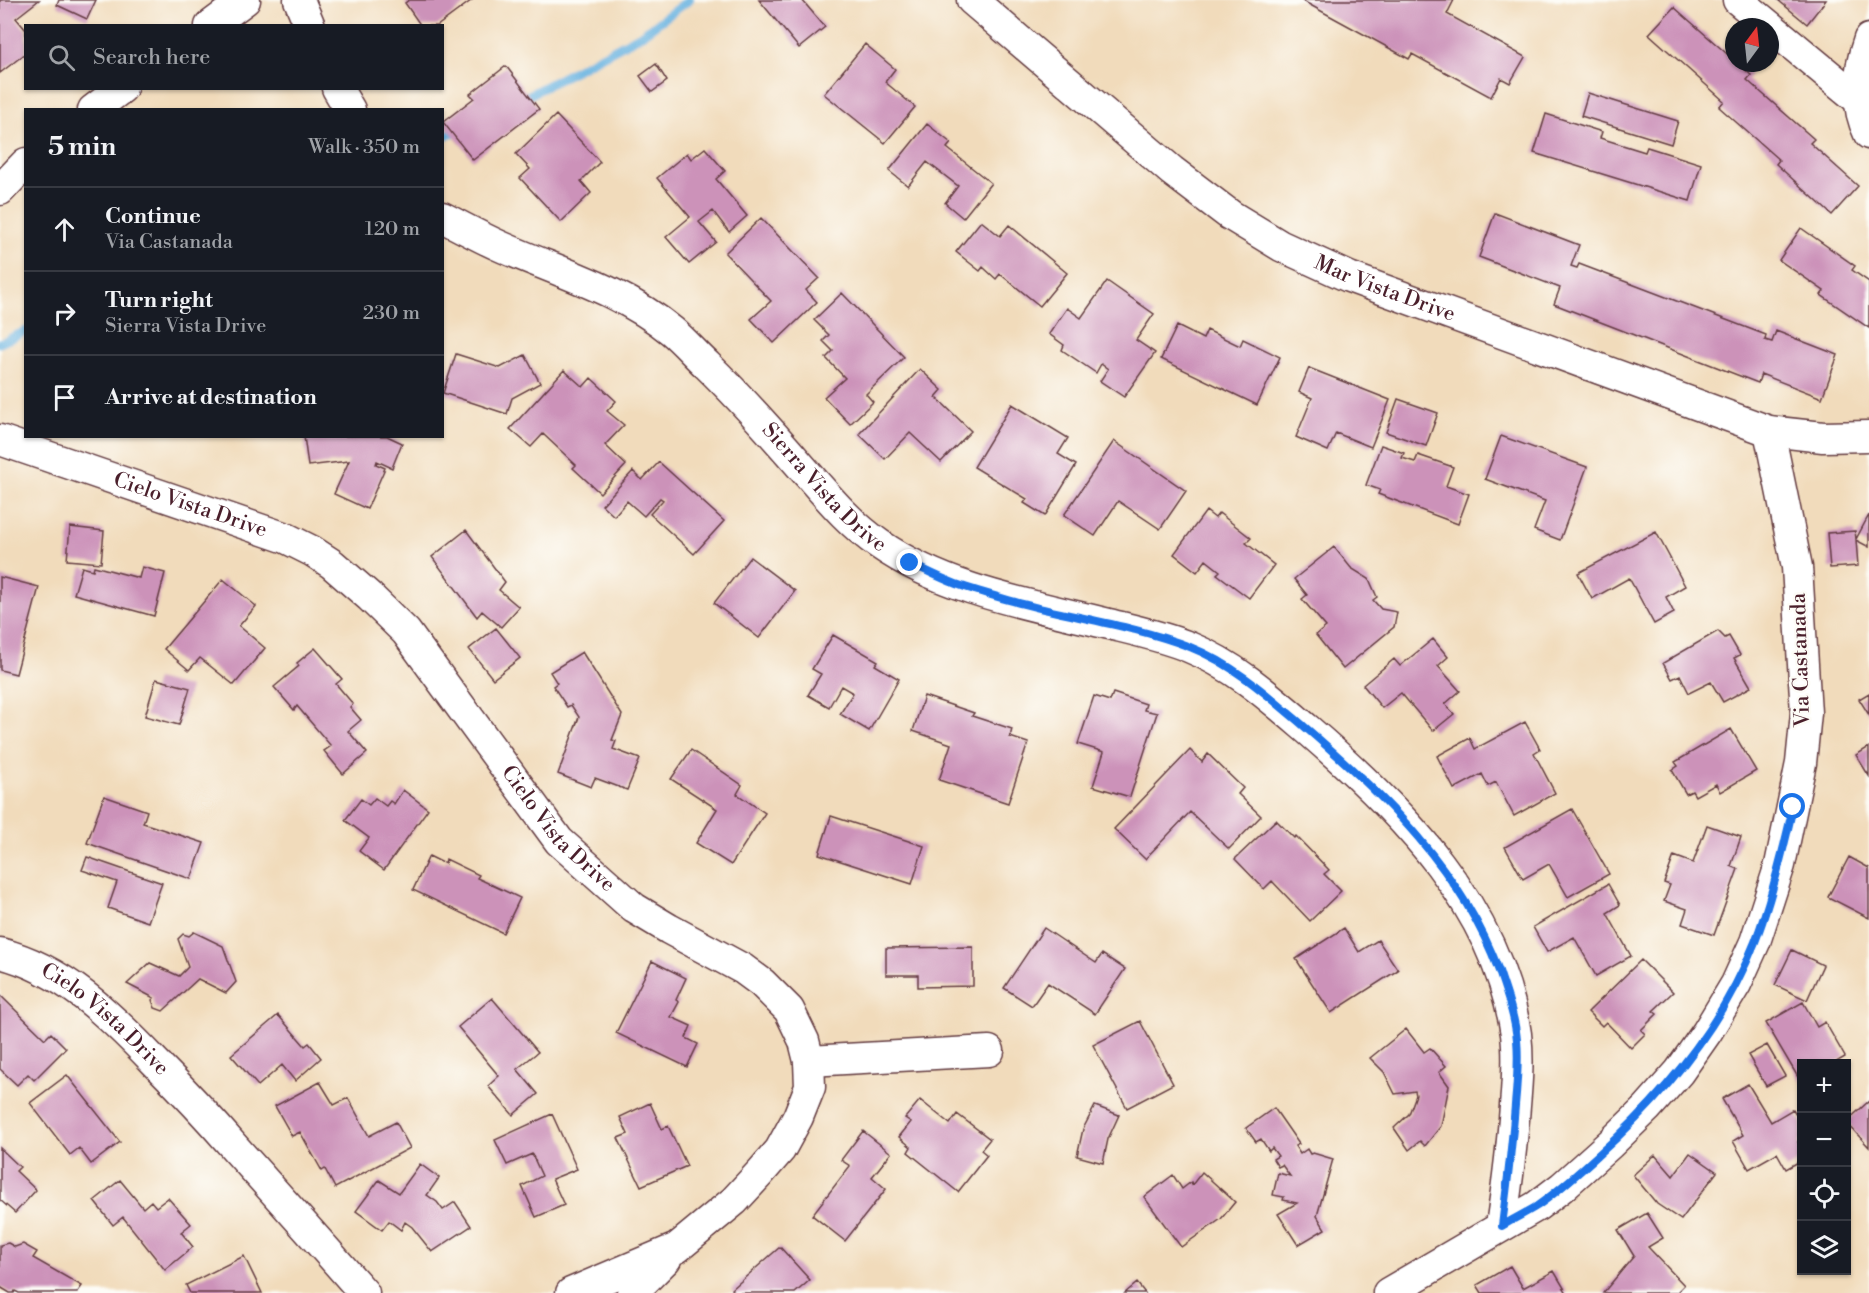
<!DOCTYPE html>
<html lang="en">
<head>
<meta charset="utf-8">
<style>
  :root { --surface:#171b24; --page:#20242c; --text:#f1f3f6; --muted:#9ea1a6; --line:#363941 }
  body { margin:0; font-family:"Libre Bodoni",serif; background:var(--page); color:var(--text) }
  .controls { position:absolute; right:18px; bottom:18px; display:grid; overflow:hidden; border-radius:0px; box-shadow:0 2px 4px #0004 }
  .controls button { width:54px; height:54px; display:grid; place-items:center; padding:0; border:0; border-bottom:2px solid var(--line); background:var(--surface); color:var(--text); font:30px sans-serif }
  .compass { position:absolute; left:1725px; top:18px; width:54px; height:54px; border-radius:50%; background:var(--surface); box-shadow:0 2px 4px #0004; rotate:15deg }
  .stop { position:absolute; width:18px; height:18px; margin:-14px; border:4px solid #1a73e8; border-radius:50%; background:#fff }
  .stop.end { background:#1a73e8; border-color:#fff; box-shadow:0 2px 6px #0008 }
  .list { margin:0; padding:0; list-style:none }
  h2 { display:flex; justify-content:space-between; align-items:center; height:78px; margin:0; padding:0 24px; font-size:26px }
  h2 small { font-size:20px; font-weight:400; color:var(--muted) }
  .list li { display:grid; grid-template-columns:39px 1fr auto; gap:18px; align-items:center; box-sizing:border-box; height:84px; padding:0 24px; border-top:2px solid var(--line) }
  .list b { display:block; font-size:22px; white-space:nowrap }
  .list p { margin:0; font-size:20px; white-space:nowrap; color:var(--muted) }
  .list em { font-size:20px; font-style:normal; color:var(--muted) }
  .icon { flex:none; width:33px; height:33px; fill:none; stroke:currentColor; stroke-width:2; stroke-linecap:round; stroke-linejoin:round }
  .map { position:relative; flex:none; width:1869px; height:1293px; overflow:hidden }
  .search { position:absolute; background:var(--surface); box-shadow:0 2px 4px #0004; left:24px; top:24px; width:420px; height:66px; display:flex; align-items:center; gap:15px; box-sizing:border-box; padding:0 21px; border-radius:0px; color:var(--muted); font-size:22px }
  .panel { position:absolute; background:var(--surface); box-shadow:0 2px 4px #0004; left:24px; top:108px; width:420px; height:330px; border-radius:0px }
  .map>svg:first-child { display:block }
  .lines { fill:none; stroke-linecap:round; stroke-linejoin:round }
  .stream { stroke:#68b2e0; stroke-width:9 }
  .building { fill:#cc92b9 }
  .minor-casing { stroke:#633b41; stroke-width:33 }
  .minor { stroke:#fff; stroke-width:30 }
  .route { stroke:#1a73e8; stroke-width:8 }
  .labels { text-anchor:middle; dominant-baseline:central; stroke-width:5; stroke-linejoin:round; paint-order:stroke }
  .street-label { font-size:21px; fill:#4a1f2b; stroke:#fdfcf7 }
</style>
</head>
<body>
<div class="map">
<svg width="1869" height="1293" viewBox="0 0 1869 1293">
  <rect width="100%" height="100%" fill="#fdfcf7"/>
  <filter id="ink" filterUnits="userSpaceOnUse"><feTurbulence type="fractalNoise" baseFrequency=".0167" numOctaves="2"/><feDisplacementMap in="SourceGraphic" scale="12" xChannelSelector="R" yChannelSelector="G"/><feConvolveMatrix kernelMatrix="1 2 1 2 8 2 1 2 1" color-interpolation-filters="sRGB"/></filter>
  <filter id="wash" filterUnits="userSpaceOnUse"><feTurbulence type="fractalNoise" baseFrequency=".008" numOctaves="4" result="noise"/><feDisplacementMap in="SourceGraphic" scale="24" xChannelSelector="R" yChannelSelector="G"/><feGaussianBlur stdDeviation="1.35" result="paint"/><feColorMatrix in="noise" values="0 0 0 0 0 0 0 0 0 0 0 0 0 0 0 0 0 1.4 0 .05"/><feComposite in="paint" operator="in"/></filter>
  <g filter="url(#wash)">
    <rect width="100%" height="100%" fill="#f1dbbb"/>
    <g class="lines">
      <path class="stream" d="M518,101L641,35L689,0
        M442,137L463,129
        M0,343L26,331"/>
    </g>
    <g id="blocks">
      <path class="building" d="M0,0H39L16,18L26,30V53L0,73Z
        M59,0H96L87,19L57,5Z
        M409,0H472L437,26H421L405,3Z
        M759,0H802L825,27L799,48Z
        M1301,0H1454L1447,14L1525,57L1510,83L1501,78L1491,97L1412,54L1409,59Z
        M1778,0H1826L1807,24Z
        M1674,7L1734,60V63H1737L1751,75L1747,80L1814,139L1810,143L1858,186L1832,215L1776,164L1779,160L1719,107L1724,101L1649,34Z
        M865,44L895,69L885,82L915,107L885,143L824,94Z
        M656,64L667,81L652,92L640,76Z
        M506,66L539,109L473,160L443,122L474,98L470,94Z
        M1588,93L1678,121L1671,144L1581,116Z
        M1546,114L1602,132L1600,138L1645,152L1647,147L1701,164L1690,201L1534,153Z
        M556,115L600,162L581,181L591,193L561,222L520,178L530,169L516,154Z
        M927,124L951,143L947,148L991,183L963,218L945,203L958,186L927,162L908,186L889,171Z
        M705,148L725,171L716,179L747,216L729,232L713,211L699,222L716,242L689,264L666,237L690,217L657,178L687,153L691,159Z
        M1495,213L1579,245L1571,266L1577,268L1579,264L1766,335L1765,340L1772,342L1776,331L1838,355L1822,398L1761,374L1758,383L1554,304L1560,288L1479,257Z
        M761,218L819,278L806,290L817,302L774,343L751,319L771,301L725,253Z
        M981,221L1000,236L1009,225L1067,273L1040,306L1000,274L996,279L983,267L980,271L956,252Z
        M1801,228L1855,266L1852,270L1869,282V328L1821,295L1824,291L1779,260Z
        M1107,281L1154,314L1136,340L1155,353L1124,397L1100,381L1108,369L1101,364L1096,373L1062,350L1064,345L1049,334L1067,308L1081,318Z
        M842,293L904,357L866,394L873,402L850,424L824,397L845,378L826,358L833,351L823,341L829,335L814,320Z
        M1177,326L1203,339L1207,330L1240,346L1243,339L1280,357L1257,405L1161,359Z
        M456,354L500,368L525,355L540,383L512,398L507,414L443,393Z
        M1309,368L1390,400L1371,447L1336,433L1328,451L1296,437L1312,398L1299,392Z
        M920,369L942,390L936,397L971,431L941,462L910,433L885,459L859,434Z
        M564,370L583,387L591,378L616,401L607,411L624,425L605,445L626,465L600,493L573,468L576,465L543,434L531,447L510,429Z
        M1398,399L1438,413L1426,446L1386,432Z
        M1012,404L1068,438L1058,454L1076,465L1045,516L1024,503L1027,499L974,467Z
        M304,436H387L402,443L392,468L377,461L376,464L385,468L367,509L334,494L349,461L308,466Z
        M1501,436L1587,467L1560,540L1534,530L1545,501L1485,479Z
        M1114,441L1186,491L1160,529L1118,501L1095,536L1064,515Z
        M1381,445L1404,453L1402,458L1415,462L1418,455L1453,467L1446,486L1469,494L1458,524L1378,494L1380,490L1366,485Z
        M659,462L724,521L694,554L650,514L663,500L660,498L644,516L627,501L614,516L602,505L633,471L642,480Z
        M1206,511L1215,518L1219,513L1251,538L1246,543L1274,565L1249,598L1217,574L1220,571L1206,560L1197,572L1174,554Z
        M1869,515V547L1856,540L1858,566L1830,568L1827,533L1855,531L1856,539Z
        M70,527L104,531L101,563L67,560Z
        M466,530L505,582L499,590L519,607L501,627L482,611L477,617L432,557Z
        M1656,532L1685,586L1666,597L1674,613L1654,624L1629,578L1592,599L1578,573Z
        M1334,547L1351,568L1369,579L1377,597L1373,600L1381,609L1397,612L1394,627L1343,669L1316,635L1326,627L1302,599L1307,595L1294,579Z
        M750,557L795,591L759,638L714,603Z
        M94,566L139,578L142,567L165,573L154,616L74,594L82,567L93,570Z
        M0,577L39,587L16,674L0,670Z
        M223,579L256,606L239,626L265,648L234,685L200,658L189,670L164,649Z
        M496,628L520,658L493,679L469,649Z
        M1718,631L1725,638L1729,636L1740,655L1734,658L1751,687L1723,702L1711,682L1689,693L1680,675L1672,679L1663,663Z
        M833,635L878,661L875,665L899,679L869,731L840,714L853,693L841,686L829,707L808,695L821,674L812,669Z
        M1433,639L1448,657L1438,666L1460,691L1445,704L1454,714L1433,731L1401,693L1382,708L1363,685L1394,659L1400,666Z
        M315,648L342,679L336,684L353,704L350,707L361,720L348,731L367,753L343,774L324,751L331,746L297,706L294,710L274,687L299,666L297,663Z
        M582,652L622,715L612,740L616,741L613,749L640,759L627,790L595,778L591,787L558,774L579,717L571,705L567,707L553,686L557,683L550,672Z
        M156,679L190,688L179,725L145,716Z
        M1113,693L1146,704L1144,710L1157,713L1130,797L1093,786L1104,752L1078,744L1094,696L1110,701Z
        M1869,693V715L1859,699Z
        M924,696L974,713L972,716L1012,729L1010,737L1028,743L1008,803L939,780L951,744L913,731Z
        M1525,722L1540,749L1534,753L1555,793L1514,816L1496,782L1488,786L1482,774L1454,789L1437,756L1470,738L1475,749Z
        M1731,729L1756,771L1720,792L1716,784L1695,796L1692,791L1686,794L1672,770L1678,766L1675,762Z
        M1869,747V776L1856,755Z
        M691,750L742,785L737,794L765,813L731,865L696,843L717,809L671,779Z
        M1190,750L1202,762L1208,754L1243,788L1238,794L1261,816L1229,849L1190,812L1145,859L1114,829Z
        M403,790L428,809L384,870L359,851L369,838L345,820L361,799L369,805L375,798L386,806L390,801L394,804Z
        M104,796L147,811L143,823L204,843L191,879L87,843Z
        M1572,809L1609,874L1568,897L1549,864L1523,879L1505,847Z
        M831,816L924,846L912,884L819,854Z
        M1276,820L1294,838L1296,836L1329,870L1324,874L1341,891L1310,921L1272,881L1264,889L1235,859Z
        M1707,825L1741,837L1731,866L1738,869L1714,935L1682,924L1687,909L1664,901L1670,885L1664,883L1674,856L1693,863Z
        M429,856L445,864L446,859L479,875L477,878L520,898L503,933L413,890Z
        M87,857L162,883L148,922L108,908L117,882L82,870Z
        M1849,857L1869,868V918L1828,897Z
        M1608,884L1620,905L1607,913L1631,956L1596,976L1574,937L1547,952L1533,927Z
        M1044,928L1096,963L1102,954L1125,969L1095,1014L1048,983L1032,1006L1004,988Z
        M1344,928L1359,952L1378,940L1398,970L1331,1013L1296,959Z
        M194,932L223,946L236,982L226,993L198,979L163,1011L155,1008L152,1000L154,998L127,984L150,963L179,976L188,967L178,939L183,934L189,936Z
        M973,947V986L918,987V975H886V948Z
        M1792,950L1823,965L1807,1000L1775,985Z
        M1641,960L1673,992L1653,1011L1657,1014L1641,1030L1645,1034L1631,1048L1606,1022L1602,1026L1588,1012Z
        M652,961L686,978L676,1000L679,1002L671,1017L691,1026L686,1038L698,1044L687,1067L616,1033Z
        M0,995L45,1039L51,1033L66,1048L34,1080L28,1074L17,1085L0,1069Z
        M492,998L538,1052L517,1069L538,1094L513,1115L488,1086L499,1076L458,1027Z
        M1803,1002L1817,1027L1825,1022L1845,1057L1833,1064H1802V1084L1766,1023Z
        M278,1015L305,1046L309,1043L321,1058L295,1081L282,1065L258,1086L231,1055Z
        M1140,1021L1173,1084L1127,1108L1093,1045Z
        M1406,1029L1424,1052L1430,1048L1446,1066L1439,1072L1449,1086L1441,1126L1425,1146L1420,1141L1409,1150L1394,1128L1409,1114L1416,1095L1415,1091L1395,1094L1384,1072L1370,1058Z
        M1767,1045L1785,1076L1766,1086L1748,1055Z
        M67,1075L120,1142L91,1164L79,1148L70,1155L30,1103Z
        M320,1082L334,1105L348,1098L369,1136L396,1122L410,1148L335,1188L325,1169L322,1171L300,1132L292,1136L275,1106Z
        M1748,1084L1771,1122L1793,1109L1802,1124V1140L1798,1142L1802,1148V1160L1786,1169L1777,1153L1749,1169L1733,1141L1743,1135L1722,1099Z
        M920,1100L950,1124L957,1114L990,1139L981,1150L987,1155L958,1192L908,1152L911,1147L899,1137L911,1122L905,1118Z
        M1869,1101V1147L1846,1122Z
        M650,1103L662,1129L668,1126L687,1166L641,1186L618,1138L628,1134L620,1117Z
        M1095,1106L1119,1115L1108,1139L1103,1163L1077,1156L1083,1129Z
        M1274,1108L1299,1144L1295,1146L1300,1154L1307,1149L1310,1154L1313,1153L1333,1159L1317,1216L1325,1229L1298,1245L1278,1214L1297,1203L1283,1200L1284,1197L1273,1195L1278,1173L1290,1176L1282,1165L1278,1167L1273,1159L1278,1156L1272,1148L1269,1151L1261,1139L1256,1142L1246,1128Z
        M552,1114L577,1169L552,1179L564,1205L536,1217L522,1186L542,1176L532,1154L507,1165L495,1140Z
        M863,1131L891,1153L872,1177L886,1189L845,1241L812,1215L850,1166L841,1160Z
        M0,1148L20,1167L16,1171L36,1190L15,1213L0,1200Z
        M1690,1153L1717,1172L1681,1220L1657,1204L1633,1175L1655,1155L1673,1176Z
        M420,1164L439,1178L427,1195L437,1202L443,1210L455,1202L471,1226L432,1252L412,1227L405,1222L401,1230L389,1221L382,1230L356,1211L379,1180L399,1193Z
        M1202,1172L1235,1202L1221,1219L1181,1247L1144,1197L1173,1175L1182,1189L1191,1182L1192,1185Z
        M120,1180L143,1208L151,1201L156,1207L168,1198L191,1224L181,1232L193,1247L165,1270L123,1217L113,1225L94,1201Z
        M1647,1213L1663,1238L1648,1247L1684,1285L1676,1293H1603L1634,1256L1618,1230Z
        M8,1243L15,1247L23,1244L37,1252L33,1258L82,1286L77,1293H19L15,1291L14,1293H10L0,1287V1245Z
        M780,1247L810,1280L795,1293H735L732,1289Z
        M244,1256L262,1293H190L186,1285Z
        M1510,1266L1523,1288L1554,1271L1567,1293H1482L1477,1285Z
        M1137,1283L1145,1293H1125Z"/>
    </g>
  </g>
  <g filter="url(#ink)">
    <use href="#blocks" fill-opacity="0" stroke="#633b41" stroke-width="1.5"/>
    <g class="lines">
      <defs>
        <g id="minor">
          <path d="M299,0L310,26"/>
          <path id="s1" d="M972,0L1172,171L1230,215L1281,246L1349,277L1769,431L1823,437L1869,436"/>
          <path d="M1738,0L1859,100"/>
          <path d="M210,26L245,0"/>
          <path d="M1869,39C1858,70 1854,104 1869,134"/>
          <path d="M337,88L350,110"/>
          <path d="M93,110L122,88"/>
          <path d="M0,190L26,163"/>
          <path id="s2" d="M442,217C462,227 480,237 500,246C558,272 622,290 672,331C684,341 695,354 707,365C741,398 773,434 805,471C828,497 850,524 879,544C945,590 1027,604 1105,623C1133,630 1162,636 1189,647C1234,665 1272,699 1307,729C1401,810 1497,906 1516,1034C1519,1058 1517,1083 1515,1106C1512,1147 1507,1186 1501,1226"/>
          <path id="s3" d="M0,440L286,538L312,551L332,564L370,597L406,632L559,841L634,908L669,929L743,969L762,983L789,1010L804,1041L809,1061L810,1087L798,1117L780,1150L760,1173L734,1201L677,1248L571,1293"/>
          <path id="s4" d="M0,953C64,969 111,1016 155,1062C183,1090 210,1119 236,1149C279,1197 322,1245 364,1293"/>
          <path d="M809,1061L989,1051"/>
          <path d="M632,1293L666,1259"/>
          <path d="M1388,1293L1537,1206L1562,1187L1610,1144L1647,1108L1679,1072L1707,1032L1736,984L1755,942L1780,865L1801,763L1806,713L1797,567L1769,431"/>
        </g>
      </defs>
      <use href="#minor" class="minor-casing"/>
      <use href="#minor" class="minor"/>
    </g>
  </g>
  <g class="lines" filter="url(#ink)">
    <path class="route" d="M910,563C925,570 940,578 956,584C976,591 998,597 1019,603C1076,618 1135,626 1190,647C1234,664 1271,698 1306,728C1385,796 1462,871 1499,971C1506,993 1515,1016 1517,1040C1519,1061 1517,1084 1515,1105C1512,1146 1507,1186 1502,1226C1513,1219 1526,1213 1537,1206C1559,1191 1577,1174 1597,1156C1663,1097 1722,1026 1755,942C1772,898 1783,852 1793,807"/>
  </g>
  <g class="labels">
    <g class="street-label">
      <text stroke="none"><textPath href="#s1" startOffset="508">Mar Vista Drive</textPath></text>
      <text stroke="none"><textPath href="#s2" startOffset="476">Sierra Vista Drive</textPath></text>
      <text stroke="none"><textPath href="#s3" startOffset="201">Cielo Vista Drive</textPath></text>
      <text transform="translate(1801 660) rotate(-92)">Via Castanada</text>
      <text stroke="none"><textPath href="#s3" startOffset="705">Cielo Vista Drive</textPath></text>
      <text stroke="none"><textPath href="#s4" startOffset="126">Cielo Vista Drive</textPath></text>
    </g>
  </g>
</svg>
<div class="controls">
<button>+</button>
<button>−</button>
<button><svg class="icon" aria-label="locate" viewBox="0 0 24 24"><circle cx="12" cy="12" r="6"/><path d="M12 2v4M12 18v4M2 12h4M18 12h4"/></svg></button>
<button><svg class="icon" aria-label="layers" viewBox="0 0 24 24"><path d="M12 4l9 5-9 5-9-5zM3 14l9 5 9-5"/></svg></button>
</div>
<svg class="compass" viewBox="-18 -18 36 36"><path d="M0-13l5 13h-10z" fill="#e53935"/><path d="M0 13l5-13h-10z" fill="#9ea1a6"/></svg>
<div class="stop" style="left:1793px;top:807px"></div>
<div class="stop end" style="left:910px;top:563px"></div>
<div class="search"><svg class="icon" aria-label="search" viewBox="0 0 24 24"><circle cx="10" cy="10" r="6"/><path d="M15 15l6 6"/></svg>Search here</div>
<section class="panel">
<h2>5 min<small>Walk · 350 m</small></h2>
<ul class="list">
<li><svg class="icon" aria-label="ahead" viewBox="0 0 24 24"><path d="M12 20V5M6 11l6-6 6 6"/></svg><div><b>Continue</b><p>Via Castanada</p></div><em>120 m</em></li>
<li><svg class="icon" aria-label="right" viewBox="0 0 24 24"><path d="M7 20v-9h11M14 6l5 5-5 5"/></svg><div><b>Turn right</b><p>Sierra Vista Drive</p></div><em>230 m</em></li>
<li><svg class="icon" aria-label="arrive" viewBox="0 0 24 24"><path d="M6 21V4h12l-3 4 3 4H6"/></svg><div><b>Arrive at destination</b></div></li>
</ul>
</section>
</div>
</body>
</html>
